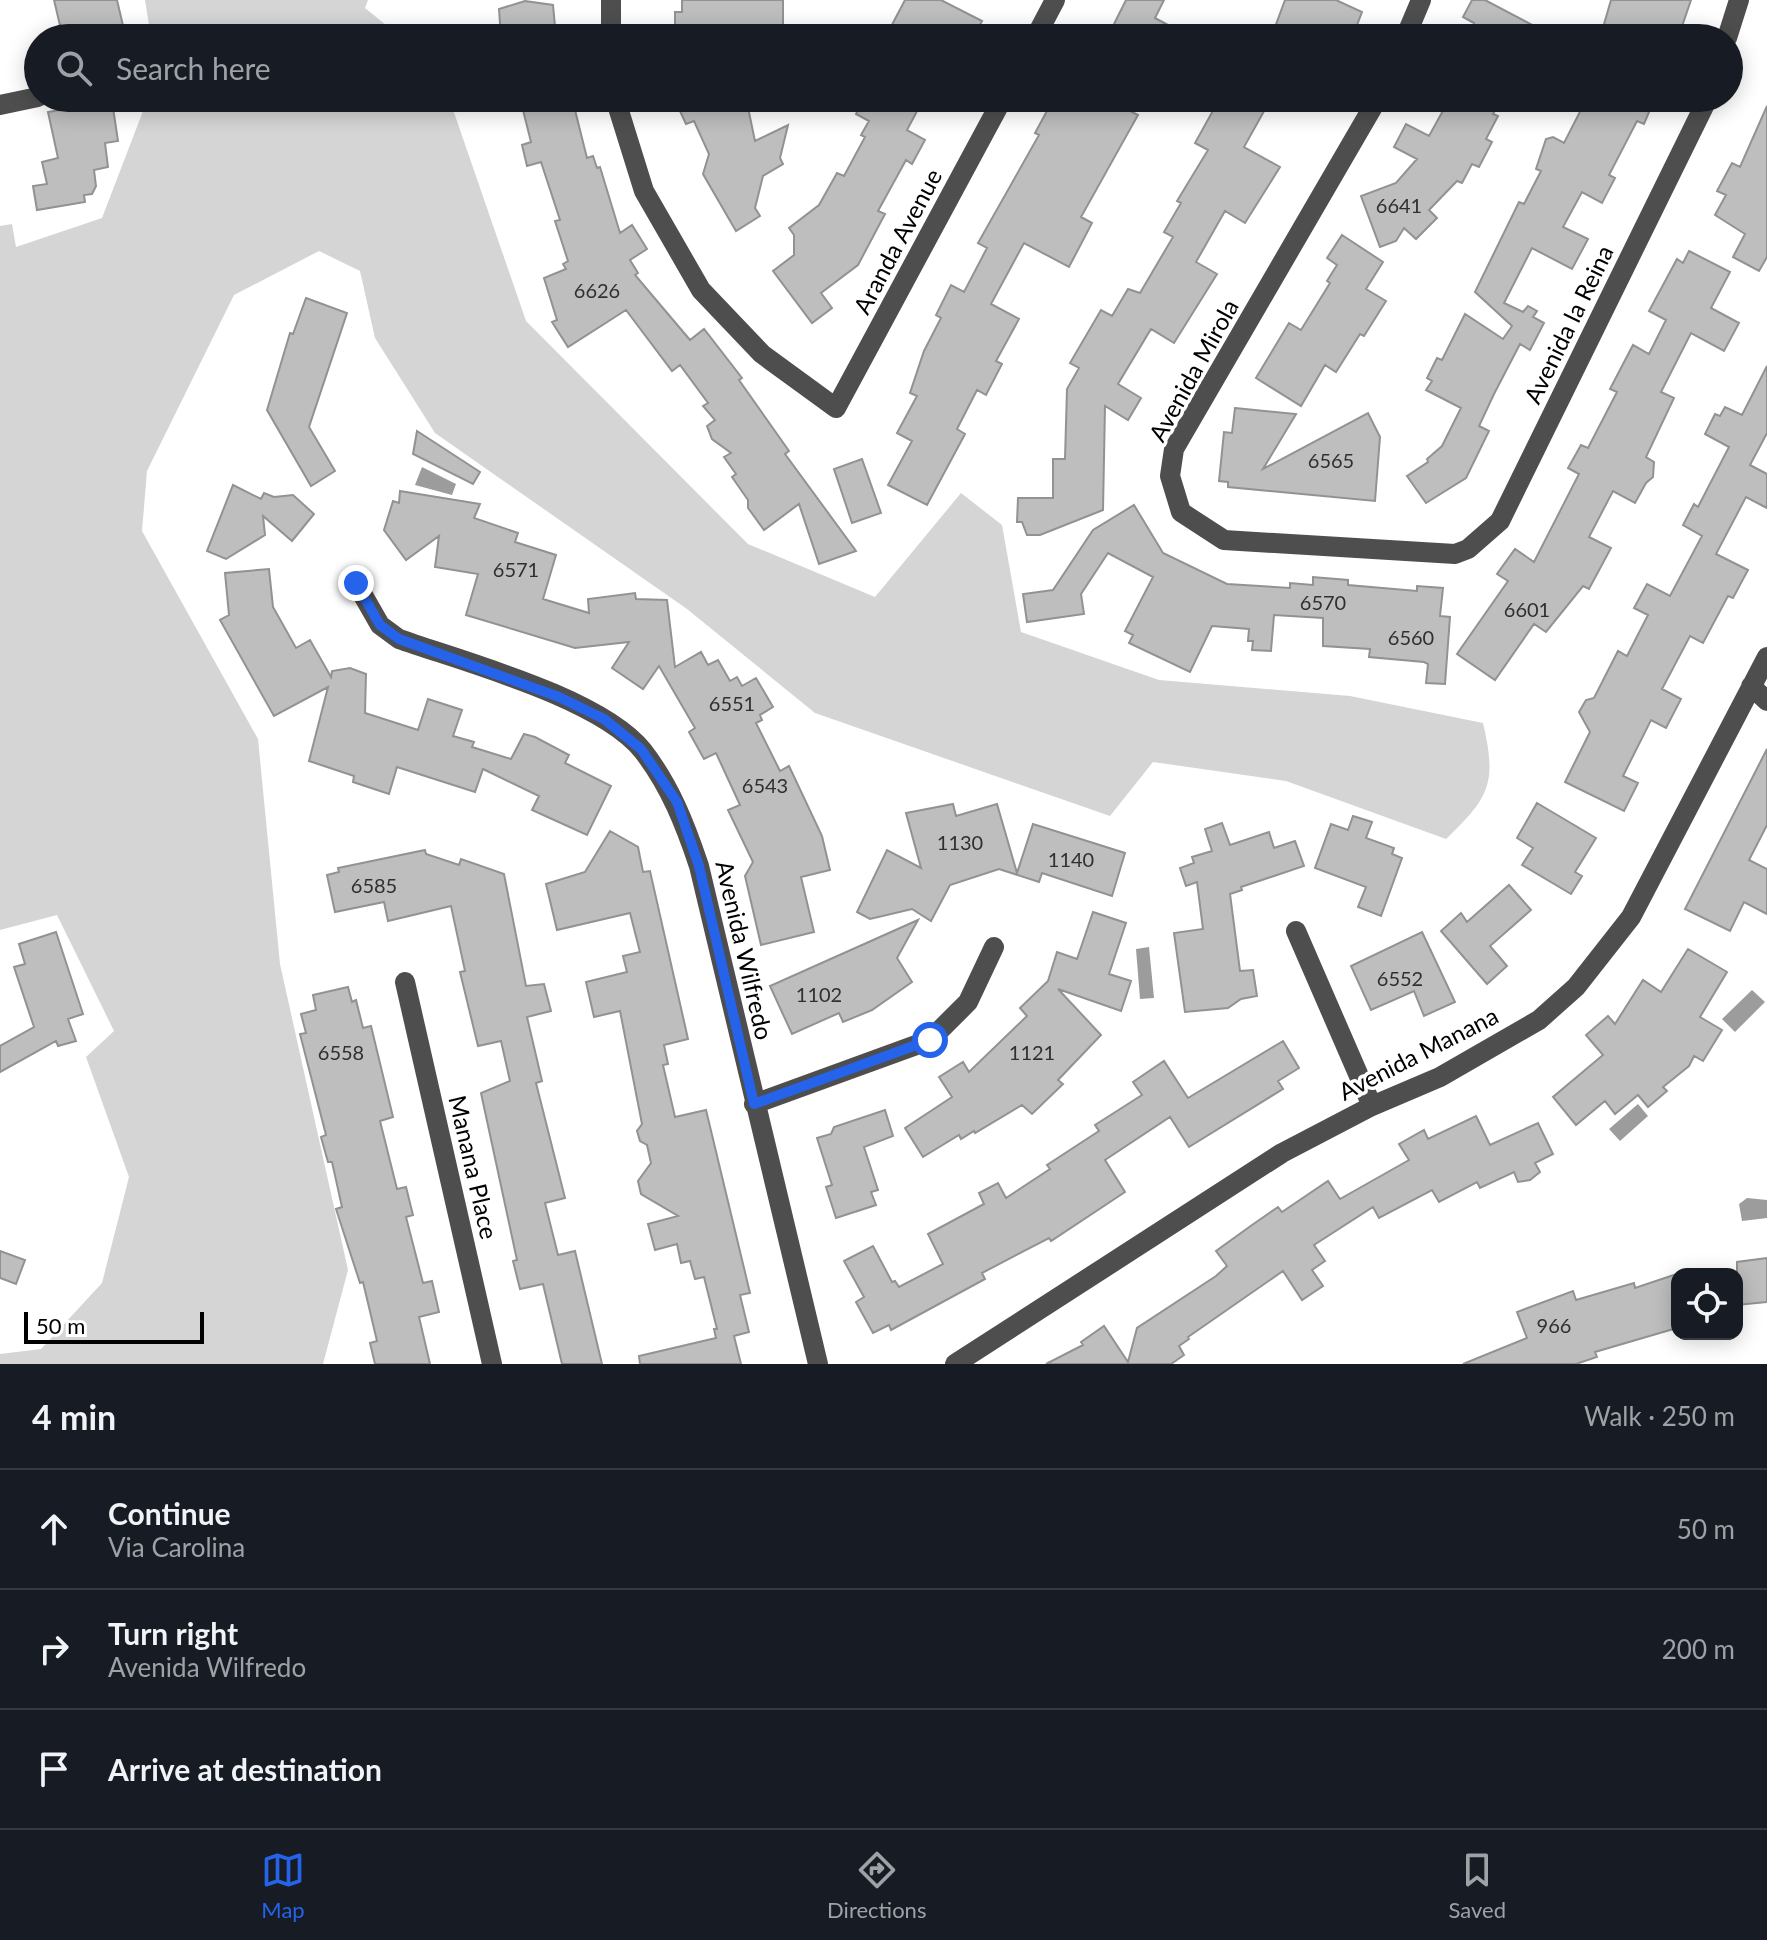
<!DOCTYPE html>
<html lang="en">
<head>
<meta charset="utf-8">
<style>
  :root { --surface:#171b24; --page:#20242c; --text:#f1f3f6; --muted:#9ea1a6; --line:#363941; --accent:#2563eb }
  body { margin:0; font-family:Lato,sans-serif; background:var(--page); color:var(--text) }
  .controls { position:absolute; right:24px; bottom:24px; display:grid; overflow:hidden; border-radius:16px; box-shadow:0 4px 20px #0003 }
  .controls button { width:72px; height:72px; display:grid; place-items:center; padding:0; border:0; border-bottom:2px solid var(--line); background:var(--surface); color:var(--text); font:40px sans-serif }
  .scale { position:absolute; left:24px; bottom:20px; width:180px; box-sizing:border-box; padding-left:8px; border:4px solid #000; border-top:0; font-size:22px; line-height:28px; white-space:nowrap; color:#000; -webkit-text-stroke:6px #fff; paint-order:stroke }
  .stop { position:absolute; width:24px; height:24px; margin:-18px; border:6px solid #2563eb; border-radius:50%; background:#fff }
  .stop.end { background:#2563eb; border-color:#fff; box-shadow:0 2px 8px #0008 }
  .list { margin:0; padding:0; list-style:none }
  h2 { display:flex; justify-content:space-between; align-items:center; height:104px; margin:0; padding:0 32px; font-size:34px }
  h2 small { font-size:26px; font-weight:400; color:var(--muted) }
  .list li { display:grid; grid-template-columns:52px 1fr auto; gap:24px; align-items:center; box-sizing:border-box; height:120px; padding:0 32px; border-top:2px solid var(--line) }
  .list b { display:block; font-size:30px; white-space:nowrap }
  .list p { margin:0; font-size:26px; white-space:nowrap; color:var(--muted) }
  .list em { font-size:26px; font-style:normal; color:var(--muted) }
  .icon { flex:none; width:44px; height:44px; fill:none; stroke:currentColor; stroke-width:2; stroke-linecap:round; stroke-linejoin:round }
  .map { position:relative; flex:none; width:1767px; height:1364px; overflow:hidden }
  .search { position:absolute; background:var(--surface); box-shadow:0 4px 20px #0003; left:24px; right:24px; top:24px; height:88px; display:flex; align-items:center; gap:20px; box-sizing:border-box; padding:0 28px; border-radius:44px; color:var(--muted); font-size:30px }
  .sheet { height:464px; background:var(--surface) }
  nav { display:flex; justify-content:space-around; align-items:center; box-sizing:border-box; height:112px; border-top:2px solid var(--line); background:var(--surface); font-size:22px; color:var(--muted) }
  nav a { display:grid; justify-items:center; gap:4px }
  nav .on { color:var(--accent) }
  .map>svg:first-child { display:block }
  .green { fill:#d5d5d5 }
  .water { fill:#9c9c9c }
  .building { fill:#bebebe; stroke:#929292; stroke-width:2 }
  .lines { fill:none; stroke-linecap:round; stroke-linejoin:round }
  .minor { stroke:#4e4e4e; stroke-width:20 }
  .route { stroke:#2563eb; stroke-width:10 }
  .labels { text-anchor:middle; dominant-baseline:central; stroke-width:7; stroke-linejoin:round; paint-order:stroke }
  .number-label { font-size:20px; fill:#303030 }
  .street-label { font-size:24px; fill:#000; stroke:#fff }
</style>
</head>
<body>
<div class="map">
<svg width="1767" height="1364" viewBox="0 0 1767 1364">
  <rect width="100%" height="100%" fill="#fff"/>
  <path class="green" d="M145,0H368L365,8L402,38H151Z
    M148,98H449L526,321L748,544L875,597L961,493L1002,525L1021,632L1159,680L1350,696L1483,723C1497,783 1490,797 1446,839L1286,781L1153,762L1110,816L815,713L687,609L435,433L375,338L360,271L319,251L234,295L147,471L142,531L258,739L280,964L348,1270L323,1364H0V1354L41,1349L102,1283L129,1177L86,1057L114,1031L57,915L0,930V226L12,224L16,247L102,218Z"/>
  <path class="water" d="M422,467L456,484L452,495L415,485Z
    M1149,947L1154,998L1140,999L1136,949Z
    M1752,990L1765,1002L1735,1032L1722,1019Z
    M1638,1104L1648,1116L1620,1141L1609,1129Z
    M1747,1198L1767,1200V1218L1742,1221L1739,1204Z"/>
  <path class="building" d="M54,0H117L125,34L120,38H63Z
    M682,0H783V27L717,25V38H675V12H682Z
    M905,0H941L982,21L973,38H885Z
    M1126,0H1164L1155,18L1192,38H1107Z
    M1285,0H1336L1362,12L1352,38H1271Z
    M1472,0H1485L1557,38H1467L1474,23L1463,17Z
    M1611,0H1691L1678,38H1600Z
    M525,1L553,5L556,38H501L499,9Z
    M520,98H572L587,158L593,156L597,168L600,167L620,233L632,225L647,249L630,260L638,273L635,275L690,340L704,329L742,378L739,380L789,451L785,454L856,551L819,564L799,504L764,530L748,508V500L732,477L736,474L724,457L731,453L712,439L707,426L715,420L703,406L708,403L680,365L672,371L626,310L568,347L552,322L557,320L544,278L566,269L563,264L568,261L555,221L560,220L541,162L527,166L522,145L531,142Z
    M674,98H746L755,141L788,125L780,158L783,164L763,176L755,208L760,216L736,231L703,174L709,154L694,121L686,124Z
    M864,98H924L907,130L925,140L912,164L906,160L878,211L885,214L858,265L821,293L832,308L812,323L773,271L794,255V235L789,228L819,205L837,173L844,176L865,137L861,135L869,121L856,114Z
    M1054,98H1104L1138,115L1081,217L1092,223L1069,267L1024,243L991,304L1019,319L996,361L1002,364L986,395L977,390L957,429L965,434L927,505L888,485L912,441L897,433L917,396L910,393L924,351L941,318L936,315L951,285L964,292L987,248L978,243L1039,135L1035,133Z
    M1220,98H1256L1268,104L1244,147L1280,167L1245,223L1225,211L1196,262L1217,274L1174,343L1151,329L1118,384L1141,398L1128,420L1105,406L1103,510L1040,535H1027L1022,522H1017L1018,498H1053V459H1065L1067,389L1079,368L1070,363L1101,310L1112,316L1128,289L1140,293L1173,237L1164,232L1181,203L1177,201L1208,150L1195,143Z
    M1450,98H1502L1493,114L1498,116L1486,139L1492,142L1479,167L1472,164L1462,183L1457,181L1429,210L1437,218L1416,239L1404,228L1396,241L1380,247L1361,196L1396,183L1417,159L1394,147L1406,124L1429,136Z
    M1587,98H1655L1644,124L1637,121L1609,175L1615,178L1602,203L1582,192L1563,227L1588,239L1572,269L1532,248L1504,303L1523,312L1528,306L1537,311L1533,317L1544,323L1530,350L1520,344L1494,394L1479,426L1489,431L1466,478L1426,503L1407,476L1428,462L1427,459L1442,446L1461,408L1426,390L1432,381L1427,378L1437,358L1442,360L1465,314L1503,339L1512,326L1475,292L1519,202L1524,204L1541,171L1536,169L1546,139L1553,137L1564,143Z
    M112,101L118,141L105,143L108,167L94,170L96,186L92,194L84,195L85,202L37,210L33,186L47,184L42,162L58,158L48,112Z
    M1767,106V257L1759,271L1733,257L1745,234L1715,215L1726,195L1717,191L1732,163L1740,167Z
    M1342,235L1383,262L1366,289L1386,301L1364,336L1360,334L1336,372L1325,365L1301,406L1256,378L1289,323L1301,330L1330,283L1327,281L1337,265L1327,258Z
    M1689,251L1730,272L1711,308L1739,323L1724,351L1691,333L1661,392L1674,398L1646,457L1654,462L1653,477L1646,483L1635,503L1613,491L1589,537L1611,548L1589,589L1583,586L1546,632L1534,624L1495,680L1457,654L1508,581L1497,574L1515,549L1534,562L1579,474L1568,468L1581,445L1588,448L1617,392L1610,389L1633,345L1649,354L1666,320L1649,311L1677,259L1683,263Z
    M306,298L347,313L309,427L335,471L311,486L267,410L290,333L293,334Z
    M1767,366V433L1750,465L1767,474V508L1746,497L1716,554L1748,570L1733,598L1728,596L1703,643L1690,636L1662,689L1681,699L1666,728L1651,720L1623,776L1638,783L1624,811L1565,782L1590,732L1579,712L1586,700L1594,698L1618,651L1627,656L1648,615L1634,608L1647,584L1670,596L1702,536L1683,525L1694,504L1698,507L1729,447L1705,434L1715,414L1720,416L1725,407L1742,415Z
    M1235,408L1296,414L1263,469L1368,413L1380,437L1375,501L1228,487V482L1219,481L1224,432L1232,433Z
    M417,431L480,472L473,484L413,454Z
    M862,459L881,513L852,523L834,469Z
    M233,485L261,499L264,493L274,497L293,495L314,514L292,541L263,516L265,535L226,559L207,551Z
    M400,491L480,504L474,518L518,533L515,542L556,555L543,599L589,613L588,599L635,593L636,599L667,600L675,667L701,652L708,665L718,660L730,681L737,677L742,686L756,678L773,707L760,715L762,720L756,723L780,771L789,766L822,836L830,870L801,877L814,932L761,945L745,876L753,862L728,810L740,805L716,753L704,759L689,732L695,728L659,666L643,689L612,668L629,642L575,648L466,615L478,574L435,567L439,536L406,560L384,530L393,501L399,503Z
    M1134,505L1163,553L1227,584L1290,588V583L1313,585V577L1348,580V585L1417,591V586L1443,588L1440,616L1450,617L1445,684L1426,683L1428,664L1424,662L1369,657L1370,649L1323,646V618L1274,615L1271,651L1252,650L1253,641H1248L1249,629L1212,626L1190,672L1129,643L1133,635L1125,631L1153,577L1108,553L1081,594L1084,614L1027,622L1023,594L1053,590L1093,530Z
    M269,569L273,607L296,648L310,640L331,677L332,671L350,668L366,674L365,713L418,730L428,699L462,710L453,736L474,742L472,747L511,759L524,734L535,737L569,755L565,763L611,786L587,835L532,810L539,796L483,769L475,792L397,767L389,794L353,782L354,776L309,761L328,687L274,716L220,620L229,615L225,573Z
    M1767,749V825L1749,860L1767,869V914L1744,902L1730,931L1685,909Z
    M1537,803L1596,838L1575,872L1582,876L1571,894L1522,865L1533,848L1517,838Z
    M953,804L956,816L997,804L1017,873L1033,824L1125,853L1112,896L1042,873L1039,882L999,869L950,885L931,921L912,909L870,919L857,912L887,850L921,868L906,813Z
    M1353,816L1372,822L1366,838L1394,848L1392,854L1402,858L1381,916L1358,907L1366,887L1315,868L1331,824L1348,830Z
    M1222,823L1230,845L1269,832L1274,848L1295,841L1304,866L1241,887L1242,890L1230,894L1240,971L1253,970L1257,996L1241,999L1228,1008L1185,1012L1174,933L1203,929L1197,882L1186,886L1180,868L1194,863L1192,857L1212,851L1205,829Z
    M610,831L638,847L643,872L650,871L688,1039L664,1045L668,1064L663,1065L675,1117L706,1110L750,1293L740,1295L749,1332L734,1336L741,1364H640L639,1356L716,1338L714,1329H717L704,1277L695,1279L690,1261L681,1263L677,1244L655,1250L648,1224L678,1216L641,1194L638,1181L651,1163L647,1145L640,1141L637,1131L642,1124L620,1011L594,1017L586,982L627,972L623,956L640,952L630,913L557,930L546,884L585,872Z
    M425,850L426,854L459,865L461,859L504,874L526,986L544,984L551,1011L527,1017L542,1081L536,1083L565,1198L545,1203L558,1255L575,1251L602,1364H562L543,1284L520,1289L513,1261L517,1260L481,1093L510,1081L501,1041L478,1046L460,972L465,971L451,906L388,921L384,902L335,912L327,875L339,872L338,868Z
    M1509,885L1531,910L1490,946L1507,966L1487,984L1441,931L1461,913L1467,922Z
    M1093,912L1126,923L1109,974L1131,981L1121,1011L1058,989L1101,1035L1058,1080L1063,1084L1032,1114L1022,1105L975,1133L974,1131L961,1139L959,1135L923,1157L905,1128L952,1097L939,1077L963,1062L969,1072L1027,1016L1020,1008L1048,981L1057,952L1077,959Z
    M918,920L897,958L912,982L872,1010L843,1022L839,1013L792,1034L770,986Z
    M56,932L83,1014L68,1019L76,1041L58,1046L56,1041L0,1072V1046L34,1027L14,967L25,964L19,944Z
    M1422,932L1455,1002L1424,1016L1414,991L1371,1010L1351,966Z
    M1688,949L1727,972L1700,1017L1722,1030L1703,1061L1694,1056L1689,1066L1663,1087L1667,1091L1648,1107L1638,1095L1615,1114L1605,1101L1576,1125L1553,1097L1603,1055L1586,1035L1608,1016L1615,1024L1643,980L1661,992Z
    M348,987L352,1002L356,1000L363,1028L371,1026L393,1117L380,1121L397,1189L406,1187L413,1215L406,1217L423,1283L432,1281L439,1312L419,1317L430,1364H375L370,1343L377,1341L363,1282L360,1283L336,1209L342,1207L332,1162H328L321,1137L326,1135L300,1034L306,1033L301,1014L316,1010L313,995Z
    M1283,1041L1299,1068L1278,1081L1283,1089L1189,1147L1170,1117L1105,1160L1125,1192L1051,1241L1049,1238L982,1273L985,1279L891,1330L889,1325L873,1333L856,1302L864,1297L844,1261L873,1246L892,1282L895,1281L899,1287L943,1264L928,1234L984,1204L979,1193L998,1183L1006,1198L1050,1169L1047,1165L1099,1131L1095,1125L1142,1095L1133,1082L1164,1061L1188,1098Z
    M885,1110L893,1136L864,1147L878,1190L871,1192L876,1205L836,1218L826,1187L832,1185L817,1138L831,1134L834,1127Z
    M1476,1116L1490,1145L1538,1123L1553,1154L1535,1163L1540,1172L1530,1180L1518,1182L1514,1172L1480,1188L1477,1182L1439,1202L1432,1190L1379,1218L1373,1207L1314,1245L1325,1261L1312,1270L1323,1286L1302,1300L1283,1271L1188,1337L1189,1339L1179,1346L1184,1355L1171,1364H1046L1083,1345L1081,1342L1104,1326L1128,1362L1137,1328L1216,1276L1227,1266L1216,1251L1252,1225L1278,1207L1282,1212L1328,1181L1340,1199L1409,1160L1399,1144L1424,1130L1428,1139Z
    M0,1251L25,1260L16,1284L0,1278Z
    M1767,1258V1302L1737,1305V1262Z
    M1677,1274V1328L1595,1352L1597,1357L1576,1364H1463L1527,1338L1517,1312L1573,1291L1576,1300L1634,1283L1635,1288Z"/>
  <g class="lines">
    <path class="minor" d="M611,0V38
      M1035,38L1055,0
      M1405,38L1421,0
      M1727,38L1739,0
      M615,98L644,191L701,290L762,354L836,408L1003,98
      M1378,98L1174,449L1170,476L1181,512L1224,540L1455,554L1468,549L1500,521L1708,98
      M0,105L38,97
      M356,583L380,625L399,639C464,662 601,698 643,751C670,786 685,824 699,866L818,1364
      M1751,686L1767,701
      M1296,931L1372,1106
      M405,982L492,1364
      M754,1104L930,1040L968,1002L994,947
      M955,1364L1282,1153L1372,1106L1440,1077L1539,1020L1576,987L1631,917L1767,657"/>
  </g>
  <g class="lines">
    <path class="route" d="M356,583L380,625L399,639L559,697L604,719L641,749L677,802L699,866L754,1104L930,1040"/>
  </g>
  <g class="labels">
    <g class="number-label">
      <text x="1399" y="205">6641</text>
      <text x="597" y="290">6626</text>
      <text x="1331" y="460">6565</text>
      <text x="516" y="569">6571</text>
      <text x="1323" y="602">6570</text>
      <text x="1527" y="609">6601</text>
      <text x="1411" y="637">6560</text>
      <text x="732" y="703">6551</text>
      <text x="765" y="785">6543</text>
      <text x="960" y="842">1130</text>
      <text x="1071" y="859">1140</text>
      <text x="374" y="885">6585</text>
      <text x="1400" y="978">6552</text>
      <text x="819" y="994">1102</text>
      <text x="341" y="1052">6558</text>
      <text x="1032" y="1052">1121</text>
      <text x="1554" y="1325">966</text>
    </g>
    <g class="street-label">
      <text transform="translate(897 241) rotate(-62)">Aranda Avenue</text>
      <text transform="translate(1568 324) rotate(-64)">Avenida la Reina</text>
      <text transform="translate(1193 370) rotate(-61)">Avenida Mirola</text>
      <text transform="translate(745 950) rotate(77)">Avenida Wilfredo</text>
      <text transform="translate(1418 1053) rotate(-27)">Avenida Manana</text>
      <text transform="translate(474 1167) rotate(77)">Manana Place</text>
    </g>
  </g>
</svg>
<div class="controls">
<button><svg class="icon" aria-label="locate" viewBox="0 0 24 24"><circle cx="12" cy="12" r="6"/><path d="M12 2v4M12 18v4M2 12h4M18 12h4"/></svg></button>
</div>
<div class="scale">50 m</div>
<div class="stop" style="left:930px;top:1040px"></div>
<div class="stop end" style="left:356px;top:583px"></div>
<div class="search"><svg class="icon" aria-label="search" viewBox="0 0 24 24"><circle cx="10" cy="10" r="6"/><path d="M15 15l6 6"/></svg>Search here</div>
</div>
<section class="sheet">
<h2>4 min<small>Walk · 250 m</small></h2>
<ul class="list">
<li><svg class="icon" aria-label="ahead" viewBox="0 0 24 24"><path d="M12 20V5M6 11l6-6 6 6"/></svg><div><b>Continue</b><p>Via Carolina</p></div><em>50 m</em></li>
<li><svg class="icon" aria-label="right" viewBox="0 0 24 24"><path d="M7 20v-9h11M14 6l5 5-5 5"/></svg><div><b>Turn right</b><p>Avenida Wilfredo</p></div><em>200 m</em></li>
<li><svg class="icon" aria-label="arrive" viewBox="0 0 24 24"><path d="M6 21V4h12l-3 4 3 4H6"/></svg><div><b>Arrive at destination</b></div></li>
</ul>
</section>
<nav>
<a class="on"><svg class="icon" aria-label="map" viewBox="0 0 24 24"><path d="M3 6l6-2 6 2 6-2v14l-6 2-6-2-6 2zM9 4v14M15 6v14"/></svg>Map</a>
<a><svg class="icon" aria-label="directions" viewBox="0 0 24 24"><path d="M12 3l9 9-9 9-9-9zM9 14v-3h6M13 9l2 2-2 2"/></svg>Directions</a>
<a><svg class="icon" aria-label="saved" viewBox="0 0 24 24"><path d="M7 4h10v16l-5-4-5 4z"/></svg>Saved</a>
</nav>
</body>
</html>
